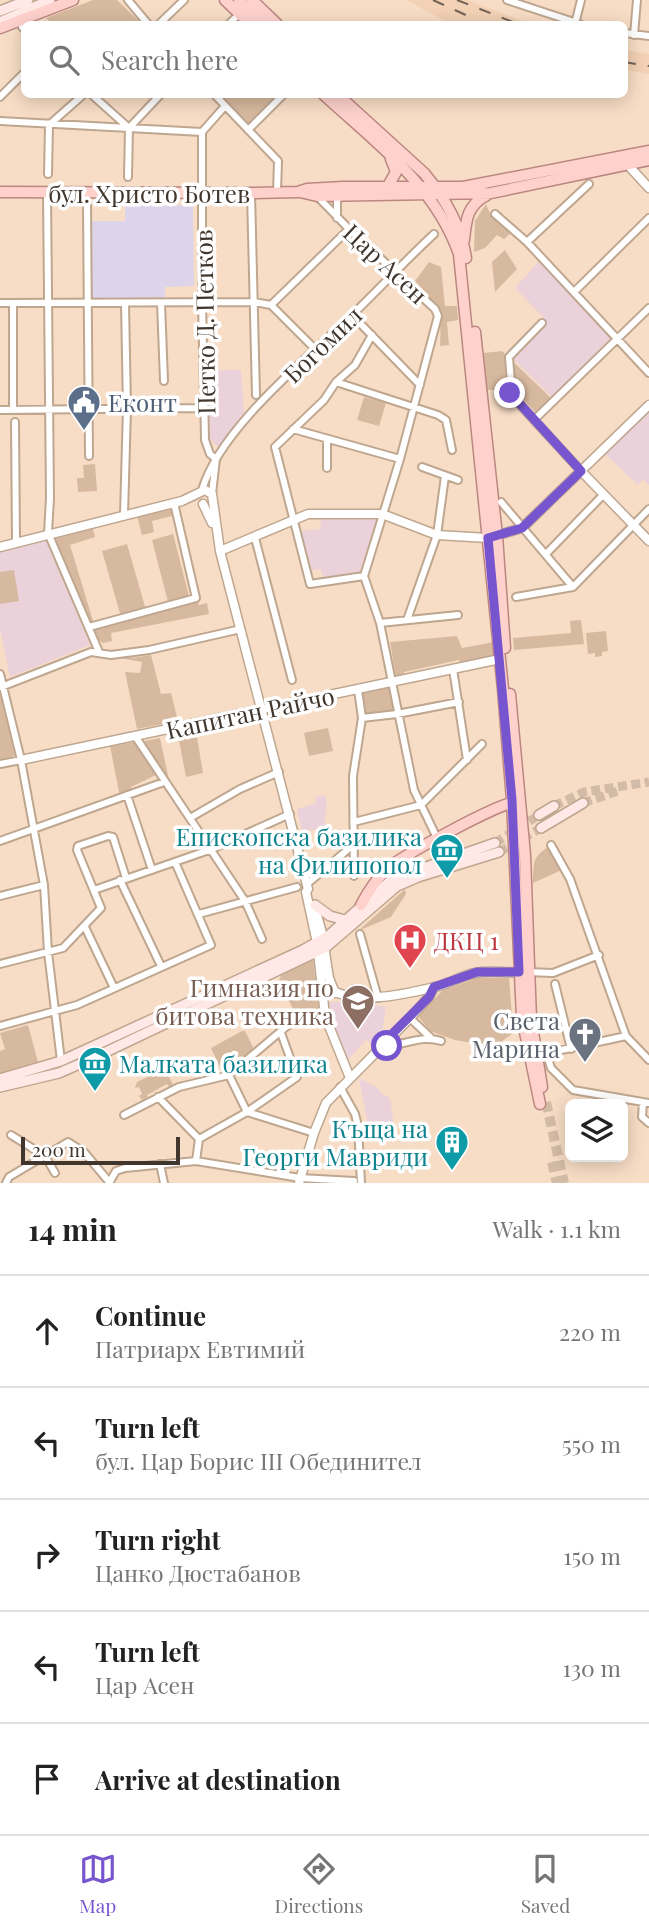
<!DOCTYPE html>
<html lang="en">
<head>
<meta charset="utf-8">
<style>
  :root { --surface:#fff; --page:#f2f2f2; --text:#222; --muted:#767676; --line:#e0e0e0; --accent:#7755cf }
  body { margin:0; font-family:"Playfair Display",serif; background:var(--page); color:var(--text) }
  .controls { position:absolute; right:21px; bottom:21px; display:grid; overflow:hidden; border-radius:10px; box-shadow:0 4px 18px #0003 }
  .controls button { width:63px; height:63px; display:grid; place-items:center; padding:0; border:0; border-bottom:2px solid var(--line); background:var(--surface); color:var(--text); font:35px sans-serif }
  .scale { position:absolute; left:21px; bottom:18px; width:159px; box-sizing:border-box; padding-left:7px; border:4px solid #41362d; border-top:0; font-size:19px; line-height:24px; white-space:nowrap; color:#41362d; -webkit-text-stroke:5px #fff; paint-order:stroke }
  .stop { position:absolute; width:21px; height:21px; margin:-16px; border:5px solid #7755cf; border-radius:50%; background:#fff }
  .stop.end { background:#7755cf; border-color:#fff; box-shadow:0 2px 7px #0008 }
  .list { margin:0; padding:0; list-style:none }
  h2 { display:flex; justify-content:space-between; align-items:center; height:91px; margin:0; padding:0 28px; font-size:30px }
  h2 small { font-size:23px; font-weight:400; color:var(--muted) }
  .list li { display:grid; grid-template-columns:46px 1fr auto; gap:21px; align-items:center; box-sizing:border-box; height:112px; padding:0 28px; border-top:2px solid var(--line) }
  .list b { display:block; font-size:26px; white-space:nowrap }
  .list p { margin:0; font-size:23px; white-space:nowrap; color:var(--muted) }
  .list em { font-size:23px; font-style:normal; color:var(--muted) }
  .icon { flex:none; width:38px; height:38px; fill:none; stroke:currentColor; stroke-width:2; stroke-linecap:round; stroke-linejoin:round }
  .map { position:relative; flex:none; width:649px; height:1183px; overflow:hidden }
  .search { position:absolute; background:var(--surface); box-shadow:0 4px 18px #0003; left:21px; right:21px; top:21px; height:77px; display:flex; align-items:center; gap:18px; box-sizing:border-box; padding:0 24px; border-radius:10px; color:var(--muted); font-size:26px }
  .sheet { height:651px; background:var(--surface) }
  nav { display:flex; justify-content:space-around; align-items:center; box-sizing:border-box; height:98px; border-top:2px solid var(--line); background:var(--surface); font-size:19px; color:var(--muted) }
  nav a { display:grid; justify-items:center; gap:4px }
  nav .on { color:var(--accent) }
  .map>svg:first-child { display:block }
  .built { fill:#f2d1b4 }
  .education { fill:#ebd1d9 }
  .medical { fill:#ddd4e9 }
  .green { fill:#d7b99f }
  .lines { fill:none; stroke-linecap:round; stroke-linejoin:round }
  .secondary-tunnel { stroke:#d3bca7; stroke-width:9; stroke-dasharray:9 4.5; stroke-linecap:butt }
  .primary-tunnel { stroke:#d3bca7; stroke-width:10; stroke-dasharray:10 5; stroke-linecap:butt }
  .minor-casing { stroke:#bfa68f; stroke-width:10 }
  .tertiary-casing { stroke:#bfa68f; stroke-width:11 }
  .secondary-casing { stroke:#bfa68f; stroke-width:12 }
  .primary-casing { stroke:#bc8780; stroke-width:13 }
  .minor { stroke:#fff; stroke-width:6 }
  .tertiary { stroke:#fff; stroke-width:8 }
  .secondary { stroke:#ffe8e6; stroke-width:9 }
  .primary { stroke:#fed1cd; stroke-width:10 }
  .rail { stroke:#726356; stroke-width:2; stroke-dasharray:12 12; stroke-linecap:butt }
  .route { stroke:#7755cf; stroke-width:9 }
  .labels { text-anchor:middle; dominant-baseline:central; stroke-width:7; stroke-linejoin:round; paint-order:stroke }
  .street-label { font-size:24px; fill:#41362d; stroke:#fff }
  .service-label { font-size:24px; fill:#4e5e75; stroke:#fff; text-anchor:start }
  .culture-label { font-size:24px; fill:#0d838f; stroke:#fff; text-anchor:end }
  .health-label { font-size:24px; fill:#be3a42; stroke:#fff; text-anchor:start }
  .education-label { font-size:24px; fill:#785e54; stroke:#fff; text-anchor:end }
  .worship-label { font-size:24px; fill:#5b616d; stroke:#fff; text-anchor:end }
</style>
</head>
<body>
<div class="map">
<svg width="649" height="1183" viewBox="0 0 649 1183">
  <rect width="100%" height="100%" fill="#f8ddc6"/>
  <path class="built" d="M406,0H467L531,24H450Z
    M625,50L649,54V74L625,70Z"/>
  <path class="education" d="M539,261L613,339L553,398L512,358L545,319L515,288Z
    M207,370H241L244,413L219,448L209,438Z
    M649,409V485L643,480L638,485L604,453Z
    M321,518H375L377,520L360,572L323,580L321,569L308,571L299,531L320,529Z
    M48,539L90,645L10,677L0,628V552Z
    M325,795L327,801L324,828L302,832L297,809L316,803L315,797Z
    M355,1001L386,1007L382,1034L373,1045L366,1040L346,1062L333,1028L329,1002Z
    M359,1078L378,1088L380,1092L390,1098L395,1133L371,1141Z"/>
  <path class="medical" d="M193,205L194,286L165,287V299L88,300V221H125V206Z"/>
  <path class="green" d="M93,0H117L142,24H65L50,22L46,18Z
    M218,95H279L249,125Z
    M486,204L491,216L512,232L504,239L497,235L485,248L474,252L475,221Z
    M505,250L517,269L495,292L492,262Z
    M429,262L441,267L445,306H457L458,320L447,322L449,345L440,346C442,309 438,308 415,281Z
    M502,351L552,399L537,414L513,390H486L483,353Z
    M364,397L386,403L379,426L357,420Z
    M95,464L97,491L78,492L77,478H84L83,465Z
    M170,507L172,516L152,521L154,532L142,535L137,516Z
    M92,525L95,537L70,545L94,624L91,625L52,535Z
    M173,534L189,596L168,602L152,540Z
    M127,544L146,610L121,617L102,551Z
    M14,570L19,601L0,604V572Z
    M197,599L199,605L207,603L209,614L111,633L112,641L103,643L95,637L92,629Z
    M581,620L584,644L514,650L513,638L571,633L570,621Z
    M606,631L608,651L602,652V656L595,657V653L588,654L586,633Z
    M457,636L462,648L494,642L496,657L460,664L459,660L404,672L405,676L396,678L390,642Z
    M130,653L132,658L151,655L161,694L171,693L178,721L137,729L125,672L140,673L142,662L120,658L119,655Z
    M390,687L393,712L364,716L361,691Z
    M0,693L15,756L0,760Z
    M328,728L333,751L309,756L304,733Z
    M196,731L203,773L186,777L178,735Z
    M160,738L168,775L164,780L140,742Z
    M135,742L156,775L131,787L132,792L120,797L110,746Z
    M551,845L564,869L533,883C534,861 531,858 551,845Z
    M405,889L406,894L391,917L358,931Z
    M313,959L319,1012L297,1017L279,981L281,975Z
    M477,978H509L512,1016L516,1031L494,1047L455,1040L430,1031L418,1016L442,991Z
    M28,1025L39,1066L0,1076V1051L5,1049L0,1033Z
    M242,1031H245L254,1049L229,1070L222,1071L211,1048Z
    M164,1069L173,1084L169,1087L167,1084L147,1095L148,1097L142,1100L139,1096L142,1094L139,1087L135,1088L137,1082Z"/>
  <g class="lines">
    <path class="secondary-tunnel" d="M583,803L618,791
      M554,806L584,792L649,782
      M495,843L539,815
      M499,852L541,828"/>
    <path class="primary-tunnel" d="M546,1102L564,1183
      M552,1162L557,1183"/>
    <defs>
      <path id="minor" d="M128,0L148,24
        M507,0L580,24
        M159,24L184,0
        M229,24L239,14
        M575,24L581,0
        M22,27L24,29
        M624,33L649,36
        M634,35L637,0
        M91,94L129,128
        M214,94L278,161L277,192
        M0,97L24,73
        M0,121L202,132
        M248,130L284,94
        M48,174L49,125L84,94
        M128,177L129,128L161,94
        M47,193L50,498L48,533L99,652
        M251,193L256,395
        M317,196L349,229L435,309L438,316L400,459L364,576L380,623L414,790L437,838
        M87,205L89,456
        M495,214L527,242L649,373
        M337,218V201L340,196
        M527,242L589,184
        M574,292L649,218
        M0,303L254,302L271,305
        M13,303V410
        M161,303L164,381
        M271,305L349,229
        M271,305L315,349
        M352,315L420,385
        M542,323L509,357L512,396L581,471
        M336,382L438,415L446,420L452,450
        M0,410L204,408
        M535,419L649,308
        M15,422L16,542
        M293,429L400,459
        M327,439V468
        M216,459L210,454L205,440L202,303V132L225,106
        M422,467L458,480
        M202,490C220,429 303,362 350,317C378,290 405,261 434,234
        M212,494L216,459
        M501,502L573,587
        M124,515L127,408L125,303
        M255,538L292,680
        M546,554L603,495
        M364,576L310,584L275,447L324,400L336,382L355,365L372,335
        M516,597L573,587L649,509
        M407,620L437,535L445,476
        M380,623L458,615
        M89,627L196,598L174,503
        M453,669L467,760
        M0,674L21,760L44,885L48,952L61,1061
        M1,687L91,652L111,655L149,650L241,629
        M362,718L397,714L459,702
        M135,736L245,901L262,939
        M0,764L21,760
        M127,795L152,870
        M190,818L240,789L279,772
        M354,822L421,805L482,744
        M0,841L164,782
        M551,845L570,879L626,1036L649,1060
        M354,876L353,776L362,718L358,690
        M120,880L161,966
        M307,884L352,846
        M94,890L212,849L290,814
        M0,896L44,885
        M199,914L297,887
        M85,927L114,988
        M360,934L378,998
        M0,964L63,948L101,908L77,850L78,846L108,836L113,837L126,878
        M528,972L553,973L599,955
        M555,984L571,1049
        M410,1018L430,1037
        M0,1026L77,1005L211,945L175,862
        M626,1036L552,1052L548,1058L551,1068L573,1090L649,1103
        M380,1046C402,1047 421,1034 441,1041
        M229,1075L247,1112L314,1133
        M340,1087L355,1114L358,1126L361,1183
        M158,1097L199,1139
        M643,1102L642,1117L649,1123
        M124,1115L179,1087L229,1075L287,1026L297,1021L325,1016
        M11,1135L45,1156L55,1173
        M199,1139L247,1112L297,1077L281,1033
        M196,1161L199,1139
        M160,1164L164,1183
        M6,1183L9,1177L68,1142L84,1152L110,1183
        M109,1183L116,1171L125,1168L196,1161L300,1178L354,1181"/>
      <path id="tertiary" d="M627,164L649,188
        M581,471L649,541
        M203,504L212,523
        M0,547L182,501L205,490L212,494L220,551L308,889L306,892L317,943L325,1016L350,1078
        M220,551L308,514H382L437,535L488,538L522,528L649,405
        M21,760L500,659
        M315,908L322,933L329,978L335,993
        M321,983C348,1008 402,995 435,987C449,984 461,976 475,973C489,970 505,973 519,972
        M299,1183L314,1133L326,1103L410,1018L429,997L434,987"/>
      <path id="secondary" d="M0,11L28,0
        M0,22L50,0
        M539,815L554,806
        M541,828L583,803
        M315,905L330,916L345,920
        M0,1079L61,1061L303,950L328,936L392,879L495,843
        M0,1087L59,1073L93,1058L325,948L397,886L418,877L499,852"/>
      <path id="primary" d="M225,0L250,24
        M239,0L264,24
        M252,0L277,24
        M0,28L73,0
        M323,94C375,142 435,185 459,254L503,689L512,800L522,1018L540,1104
        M337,94L424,173C445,198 461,225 466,258
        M388,186L396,172L391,159
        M0,192L251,193L298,192L307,189L343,187H463L649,151
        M300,192L317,196L491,193L649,160
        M464,240C466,220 467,205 487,195
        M475,332L497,536L505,648
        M510,694L525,855L531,1020L542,1087
        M361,905C368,892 375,880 386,870C399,857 501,802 516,802"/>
    </defs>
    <use href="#minor" class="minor-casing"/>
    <use href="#tertiary" class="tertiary-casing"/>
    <use href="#secondary" class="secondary-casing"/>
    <use href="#primary" class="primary-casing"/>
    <use href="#minor" class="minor"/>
    <use href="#tertiary" class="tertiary"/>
    <use href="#secondary" class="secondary"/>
    <use href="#primary" class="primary"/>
    <path class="rail" d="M433,0L468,16
      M457,0L518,24
      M624,62L649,66"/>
  </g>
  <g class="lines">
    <path class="route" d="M387,1046H380L429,997L434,987L477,972H519L512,800L488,538L522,528L581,471L510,393"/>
  </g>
  <defs>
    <symbol id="civic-pin" viewBox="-11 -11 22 30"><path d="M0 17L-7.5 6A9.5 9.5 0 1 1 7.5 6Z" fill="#5c6f8a" stroke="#fff"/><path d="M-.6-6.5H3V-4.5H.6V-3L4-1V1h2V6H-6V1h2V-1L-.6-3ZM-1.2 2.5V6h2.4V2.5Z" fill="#fff"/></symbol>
    <symbol id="museum-pin" viewBox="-11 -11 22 30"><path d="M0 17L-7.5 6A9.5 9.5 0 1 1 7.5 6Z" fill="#0f9aa8" stroke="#fff"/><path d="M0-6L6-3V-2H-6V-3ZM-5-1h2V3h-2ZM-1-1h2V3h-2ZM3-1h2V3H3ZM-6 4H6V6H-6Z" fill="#fff"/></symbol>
    <symbol id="hospital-pin" viewBox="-11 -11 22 30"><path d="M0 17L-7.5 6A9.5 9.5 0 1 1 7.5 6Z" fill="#e0444e" stroke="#fff"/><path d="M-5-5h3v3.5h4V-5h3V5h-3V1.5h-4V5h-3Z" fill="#fff"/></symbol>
    <symbol id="school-pin" viewBox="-11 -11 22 30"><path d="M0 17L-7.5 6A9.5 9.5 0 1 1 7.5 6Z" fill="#8d6e63" stroke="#fff"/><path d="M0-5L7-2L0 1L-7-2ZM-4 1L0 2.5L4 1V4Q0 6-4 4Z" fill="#fff"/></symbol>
    <symbol id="church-pin" viewBox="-11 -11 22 30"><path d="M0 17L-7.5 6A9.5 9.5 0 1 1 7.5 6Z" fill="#6b7280" stroke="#fff"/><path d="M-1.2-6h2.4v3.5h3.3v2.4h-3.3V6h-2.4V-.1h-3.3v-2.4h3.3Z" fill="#fff"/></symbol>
    <symbol id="building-pin" viewBox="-11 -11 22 30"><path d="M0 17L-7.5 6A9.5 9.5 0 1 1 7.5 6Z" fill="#0f9aa8" stroke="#fff"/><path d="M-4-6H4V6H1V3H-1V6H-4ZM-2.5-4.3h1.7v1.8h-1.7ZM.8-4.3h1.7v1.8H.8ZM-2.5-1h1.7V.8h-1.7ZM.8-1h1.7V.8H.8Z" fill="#fff"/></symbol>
  </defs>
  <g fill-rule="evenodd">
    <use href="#civic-pin" x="65" y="383" width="38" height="52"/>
    <use href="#museum-pin" x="428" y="831" width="38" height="52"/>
    <use href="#hospital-pin" x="391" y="921" width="38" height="52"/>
    <use href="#school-pin" x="339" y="982" width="38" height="52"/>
    <use href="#church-pin" x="566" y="1015" width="38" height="52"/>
    <use href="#museum-pin" x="76" y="1044" width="38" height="52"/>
    <use href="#building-pin" x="433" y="1123" width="38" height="52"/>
  </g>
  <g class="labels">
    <g class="street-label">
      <text x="149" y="193">бул. Христо Ботев</text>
      <text transform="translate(386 263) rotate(43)">Цар Асен</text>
      <text transform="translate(204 322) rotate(-91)">Петко Д. Петков</text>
      <text transform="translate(322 344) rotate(-44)">Богомил</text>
      <text transform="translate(250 712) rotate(-12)">Капитан Райчо</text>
    </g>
    <g class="service-label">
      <text x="108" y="402">Еконт</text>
    </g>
    <g class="culture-label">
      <text x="422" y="836">Епископска базилика<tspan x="422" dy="28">на Филипопол</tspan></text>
      <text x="119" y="1063" text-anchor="start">Малката базилика</text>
      <text x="428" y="1128">Къща на<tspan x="428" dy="28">Георги Мавриди</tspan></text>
    </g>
    <g class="health-label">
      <text x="434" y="940">ДКЦ 1</text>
    </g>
    <g class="education-label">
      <text x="334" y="987">Гимназия по<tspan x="334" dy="28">битова техника</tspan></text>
    </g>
    <g class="worship-label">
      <text x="560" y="1020">Света<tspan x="560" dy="28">Марина</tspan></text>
    </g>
  </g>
</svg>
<div class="controls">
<button><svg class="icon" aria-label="layers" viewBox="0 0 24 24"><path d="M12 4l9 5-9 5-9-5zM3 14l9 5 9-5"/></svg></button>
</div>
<div class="scale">200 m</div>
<div class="stop" style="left:387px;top:1046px"></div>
<div class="stop end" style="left:510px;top:393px"></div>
<div class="search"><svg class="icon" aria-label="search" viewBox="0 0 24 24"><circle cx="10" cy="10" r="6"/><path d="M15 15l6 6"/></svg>Search here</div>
</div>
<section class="sheet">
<h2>14 min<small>Walk · 1.1 km</small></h2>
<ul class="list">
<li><svg class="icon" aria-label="ahead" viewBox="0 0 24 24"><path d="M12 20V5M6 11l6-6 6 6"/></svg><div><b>Continue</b><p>Патриарх Евтимий</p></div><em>220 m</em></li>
<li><svg class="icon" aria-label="left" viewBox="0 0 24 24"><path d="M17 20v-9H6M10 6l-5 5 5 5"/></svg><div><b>Turn left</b><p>бул. Цар Борис III Обединител</p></div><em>550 m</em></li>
<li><svg class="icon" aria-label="right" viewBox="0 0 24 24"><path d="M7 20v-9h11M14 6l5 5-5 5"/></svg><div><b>Turn right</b><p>Цанко Дюстабанов</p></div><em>150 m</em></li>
<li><svg class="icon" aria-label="left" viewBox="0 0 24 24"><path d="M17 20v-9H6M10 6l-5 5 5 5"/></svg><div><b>Turn left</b><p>Цар Асен</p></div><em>130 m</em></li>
<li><svg class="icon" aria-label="arrive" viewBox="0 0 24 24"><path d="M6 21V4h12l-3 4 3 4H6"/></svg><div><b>Arrive at destination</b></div></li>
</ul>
</section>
<nav>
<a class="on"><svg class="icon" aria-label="map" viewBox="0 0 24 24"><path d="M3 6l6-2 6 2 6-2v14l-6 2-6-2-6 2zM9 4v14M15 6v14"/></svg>Map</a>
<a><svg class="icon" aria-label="directions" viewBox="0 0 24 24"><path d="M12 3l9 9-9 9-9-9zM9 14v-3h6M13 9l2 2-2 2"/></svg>Directions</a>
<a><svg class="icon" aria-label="saved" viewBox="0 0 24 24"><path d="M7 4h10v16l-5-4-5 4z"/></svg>Saved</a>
</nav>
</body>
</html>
